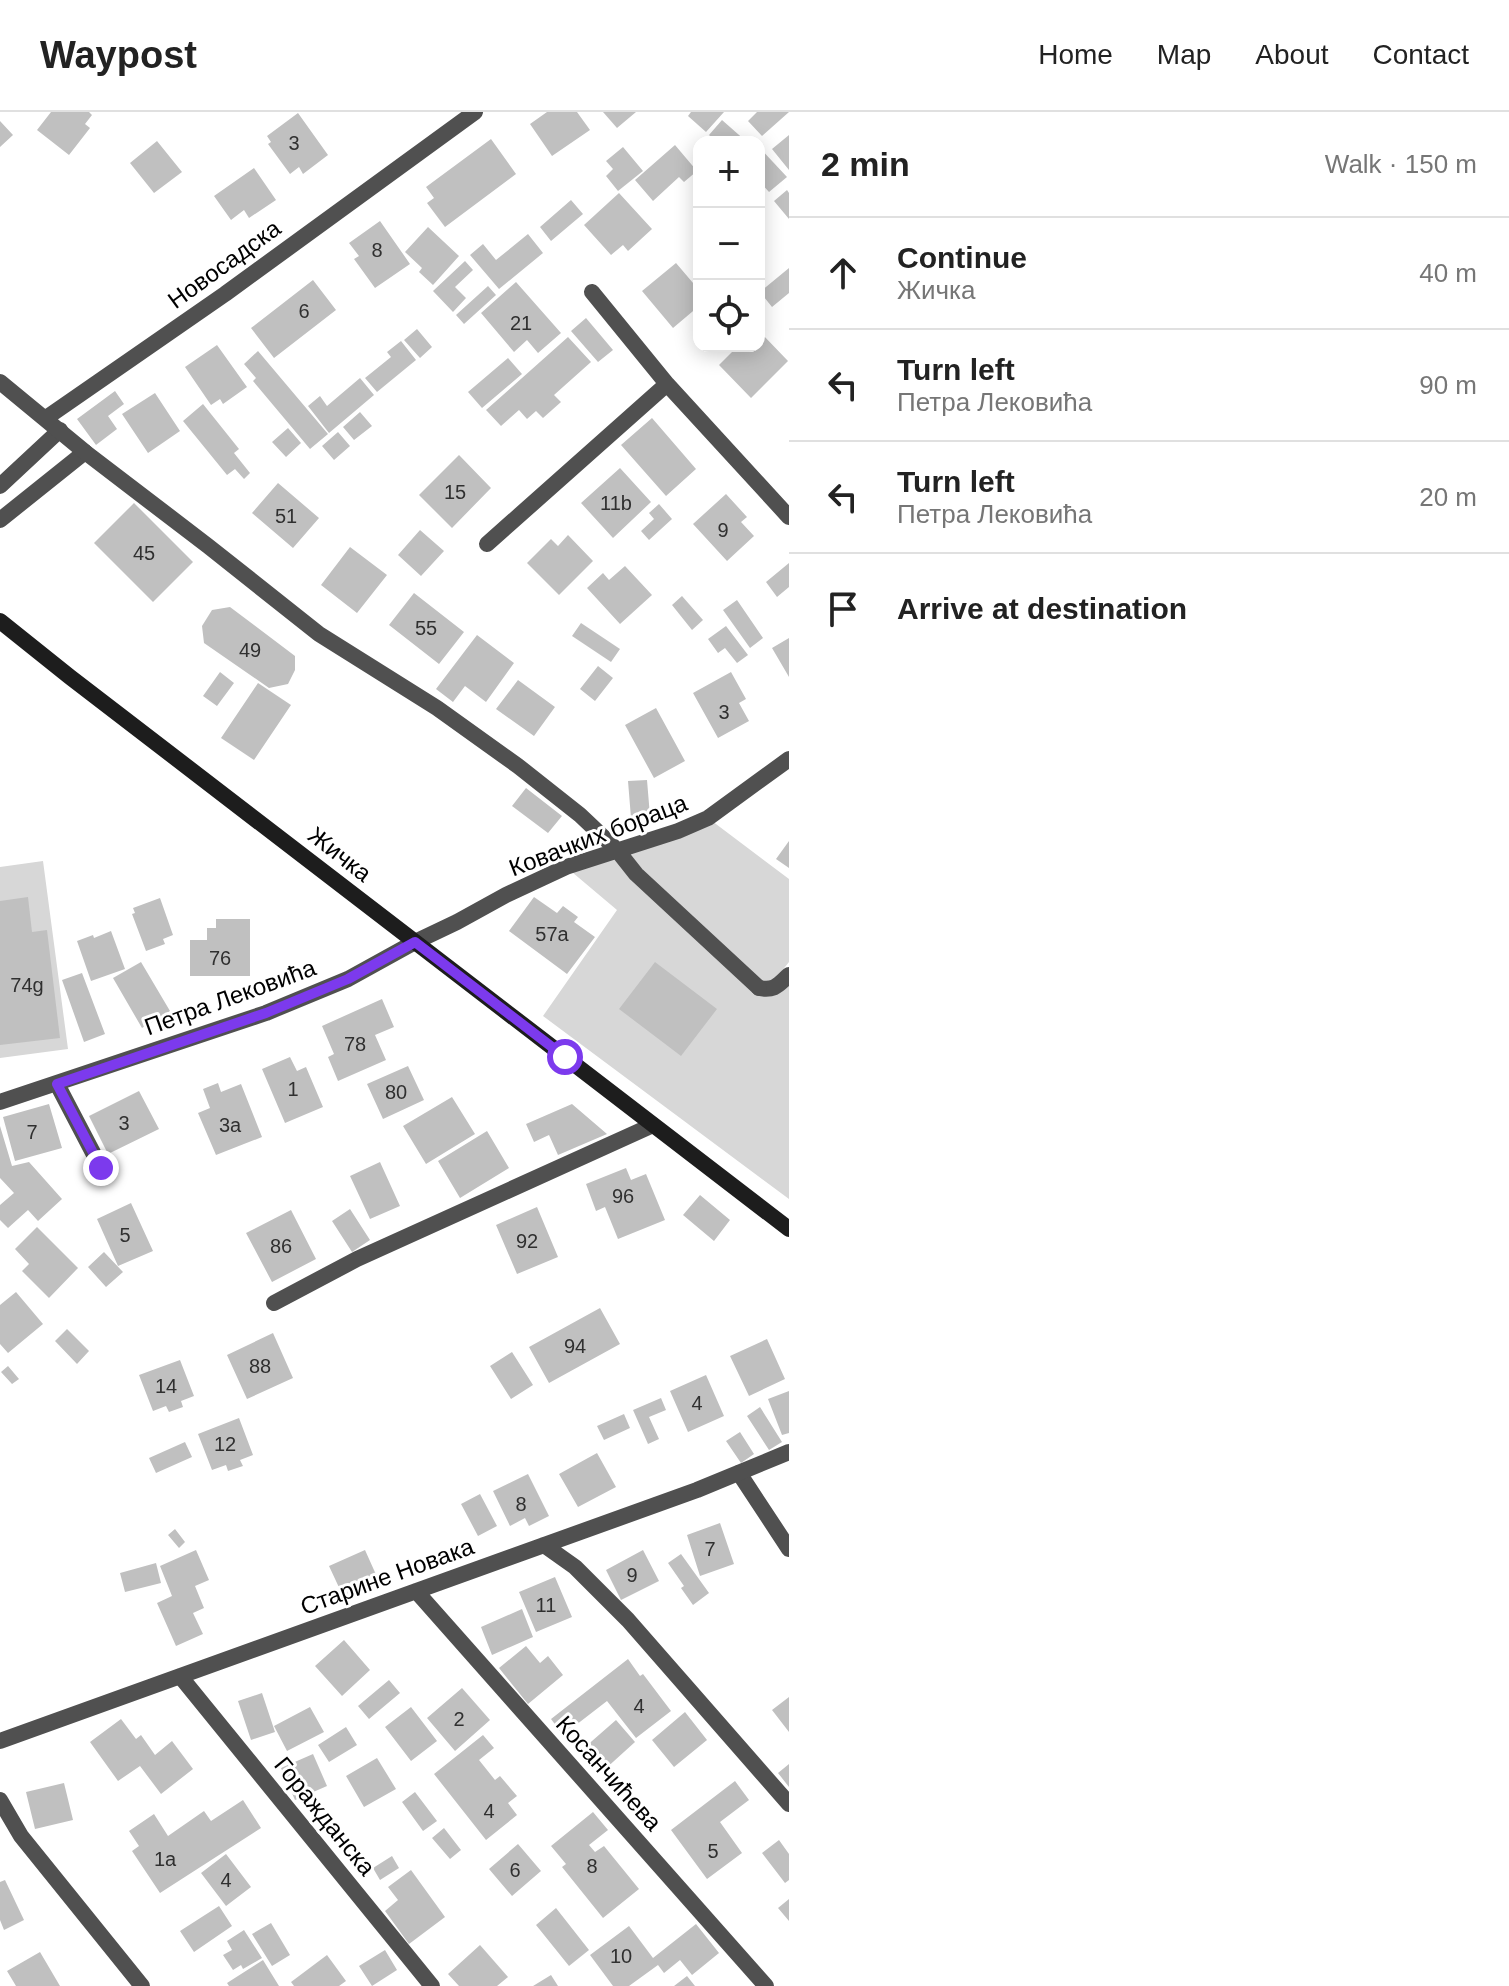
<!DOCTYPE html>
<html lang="en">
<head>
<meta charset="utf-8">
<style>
  :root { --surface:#fff; --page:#f6f6f6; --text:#222; --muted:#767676; --line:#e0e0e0 }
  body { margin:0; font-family:Arial,sans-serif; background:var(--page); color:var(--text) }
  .controls { position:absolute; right:24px; top:24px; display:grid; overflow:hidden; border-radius:16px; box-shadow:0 4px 20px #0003 }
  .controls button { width:72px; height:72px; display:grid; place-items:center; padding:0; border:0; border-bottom:2px solid var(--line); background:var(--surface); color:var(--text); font:40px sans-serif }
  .stop { position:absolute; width:24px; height:24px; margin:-18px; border:6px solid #7c3aed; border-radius:50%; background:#fff }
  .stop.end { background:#7c3aed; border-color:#fff; box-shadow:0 2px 8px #0008 }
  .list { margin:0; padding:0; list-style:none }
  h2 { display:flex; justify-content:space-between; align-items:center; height:104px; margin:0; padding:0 32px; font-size:34px }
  h2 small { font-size:26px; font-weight:400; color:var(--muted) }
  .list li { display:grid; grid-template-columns:52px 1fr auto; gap:24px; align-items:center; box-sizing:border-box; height:112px; padding:0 32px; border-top:2px solid var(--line) }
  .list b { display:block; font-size:30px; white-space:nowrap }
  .list p { margin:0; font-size:26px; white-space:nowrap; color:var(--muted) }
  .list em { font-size:26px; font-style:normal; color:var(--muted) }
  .icon { flex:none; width:44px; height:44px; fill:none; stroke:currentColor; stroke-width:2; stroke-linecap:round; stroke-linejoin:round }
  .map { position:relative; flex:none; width:789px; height:1874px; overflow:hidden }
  header { display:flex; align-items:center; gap:48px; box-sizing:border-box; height:112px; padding:0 40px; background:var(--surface); border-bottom:2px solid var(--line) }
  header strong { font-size:38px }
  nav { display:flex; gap:44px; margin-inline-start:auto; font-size:28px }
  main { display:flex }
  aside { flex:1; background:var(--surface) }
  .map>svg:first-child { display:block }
  .grass { fill:#d7d7d7 }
  .building { fill:#c0c0c0 }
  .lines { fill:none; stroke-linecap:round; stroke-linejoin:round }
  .lane { stroke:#505050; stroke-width:16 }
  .street { stroke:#505050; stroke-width:16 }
  .secondary { stroke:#1d1d1d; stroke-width:16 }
  .route { stroke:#7c3aed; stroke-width:10 }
  .labels { text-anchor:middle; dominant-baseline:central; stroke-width:6; stroke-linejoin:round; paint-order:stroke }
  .number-label { font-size:20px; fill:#303030 }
  .street-label { font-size:24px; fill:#000; stroke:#fff }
</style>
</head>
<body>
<header>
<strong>Waypost</strong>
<nav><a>Home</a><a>Map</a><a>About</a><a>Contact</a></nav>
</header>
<main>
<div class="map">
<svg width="789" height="1874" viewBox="0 0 789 1874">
  <rect width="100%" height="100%" fill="#fff"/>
  <path class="grass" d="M708,706L789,767V850L781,860L789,866V1087L543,904L617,798L566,755Z
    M43,749L68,937L0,946V755Z"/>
  <path class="building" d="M51,0H89L92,3L85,12L90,16L69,43L37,18Z
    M547,0H577L590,18L552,44L530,12Z
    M603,0H636L617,16Z
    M691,0H724L706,20L688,4Z
    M757,0H789L762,24L748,9Z
    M298,1L328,43L303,62L299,55L290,62L268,32L271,30L267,24Z
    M722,8L747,30H716L709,23Z
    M0,9L13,23L0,35Z
    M789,23V58L772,37Z
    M491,27L516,62L445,115L427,91L434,86L426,75Z
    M157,29L182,60L154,81L130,51Z
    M675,33L697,59L684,70L679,65L653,89L635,68Z
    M623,35L643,59L618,79L606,64L613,57L606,49Z
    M759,35L787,65L769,80L759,69Z
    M254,56L276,88L249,106L244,98L231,108L214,84Z
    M787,78L789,81V107L774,89Z
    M619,81L652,117L628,139L623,133L611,143L584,113Z
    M571,88L583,102L551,129L540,115Z
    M380,109L410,152L375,176L354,147L359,144L349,131Z
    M428,115L459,144L433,173L419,160L422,156L405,140Z
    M528,122L543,141L499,177L470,143L483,132L496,148Z
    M465,149L473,158L455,175L466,186L453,200L433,179Z
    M676,151L699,178V194L673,216L642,179Z
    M789,156V181L772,195L760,180Z
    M313,168L336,198L274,246L251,216Z
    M516,170L561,221L538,241L527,228L514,240L481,201Z
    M488,174L496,183L464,212L456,203Z
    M586,206L613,238L598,250L571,219Z
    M417,217L432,235L420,246L404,228Z
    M759,219L788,249L751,286L719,253L738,234H759Z
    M568,225L591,250L554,283L561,290L543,306L536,299L527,307L519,298L501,314L486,298Z
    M401,229L416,248L377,280L365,266L391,245L387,240Z
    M217,233L247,275L223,292L220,287L211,293L185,255Z
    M258,239L328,322L310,337L253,269L256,266L244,252Z
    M508,246L522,262L482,296L468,280Z
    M360,266L374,283L329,321L308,294L320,284L327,294Z
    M115,279L124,292L108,304L117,317L96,333L77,307Z
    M155,281L180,319L148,341L122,302Z
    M203,292L239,337L234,341L250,361L244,367L235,357L227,363L183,309Z
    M360,300L372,314L354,328L343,315Z
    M652,306L696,357L666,384L621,333Z
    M288,316L301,331L286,345L272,330Z
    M338,320L350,334L334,348L322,334Z
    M459,343L491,376L452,416L419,383Z
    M620,356L651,390L613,426L581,391Z
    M278,371L319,406L293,436L252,401Z
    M726,382L747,405L741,410L754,424L727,449L693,412Z
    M134,391L193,450L153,490L94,431Z
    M659,392L672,407L649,428L641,419L654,407L649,401Z
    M420,418L444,439L421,464L398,443Z
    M568,423L593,449L559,483L527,451L551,427L558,434Z
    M350,435L387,463L357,501L321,473Z
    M789,451V475L777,485L766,470Z
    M625,454L652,483L620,512L587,476L603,461L609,468Z
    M414,481L464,520L439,552L389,513Z
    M682,484L703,508L692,518L672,493Z
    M737,488L763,526L750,536L723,498Z
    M230,495L295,544V558L288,572L269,576L204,531L202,514L212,498Z
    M581,511L620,537L611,550L572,524Z
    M726,514L748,543L737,551L725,536L718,541L708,527Z
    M477,523L514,551L486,590L465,574L453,590L436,577Z
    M789,526V565L772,536Z
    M598,554L613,566L595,589L580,577Z
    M220,560L234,571L217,594L203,584Z
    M731,560L746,587L739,591L749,609L718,626L693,581Z
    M518,568L555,595L534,624L496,597Z
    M258,571L291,593L254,648L221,626Z
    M656,596L685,649L654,666L625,613Z
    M647,668L650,704L631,706L628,669Z
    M526,676L562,704L548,721L512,694Z
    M789,729V756L776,747Z
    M28,785L32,820L47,818L60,926L0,933V789Z
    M534,785L557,801L563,794L578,805L574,810L595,825L567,862L509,819Z
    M160,786L173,823L163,827L165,832L146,839L132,802L135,801L133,796Z
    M216,807H250V864H190V828H207V816H216Z
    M111,819L125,857L91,869L77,829L93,823L94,826Z
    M141,850L170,899L142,916L113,866Z
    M655,850L717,897L681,944L619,897Z
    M82,861L105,922L84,930L62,868Z
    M382,887L394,915L375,923L386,948L338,969L328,945L334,942L322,914Z
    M290,945L297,959L306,955L323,995L285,1011L262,957Z
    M408,954L424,988L383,1007L367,972Z
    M218,971L221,980L241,972L262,1025L216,1043L198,1001L210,996L203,977Z
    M139,979L159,1017L108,1042L89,1004Z
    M452,985L475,1022L426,1052L403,1014Z
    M49,992L62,1036L15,1049L3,1005Z
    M572,992L607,1022L558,1043L549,1023L534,1030L526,1012Z
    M0,1014L12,1054L29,1050L62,1087L38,1109L28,1098L8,1116L0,1108V1093L14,1081L0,1066Z
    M487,1019L509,1056L460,1086L438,1049Z
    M380,1050L400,1094L370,1107L350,1064Z
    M626,1056L631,1068L646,1062L665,1108L618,1127L605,1095L596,1099L586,1072Z
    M700,1083L730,1108L714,1129L683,1103Z
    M131,1091L153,1139L118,1154L97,1107Z
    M537,1095L558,1145L517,1162L496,1113Z
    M350,1097L370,1128L352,1140L332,1109Z
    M291,1098L316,1147L272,1170L246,1121Z
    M37,1115L78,1156L49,1186L22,1159L29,1152L15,1137Z
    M104,1140L123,1160L106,1175L88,1155Z
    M16,1180L43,1212L8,1241L0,1232V1193Z
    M600,1196L620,1232L549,1271L529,1235Z
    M67,1217L89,1239L77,1252L55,1229Z
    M273,1221L293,1266L247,1287L227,1243Z
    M767,1227L785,1267L749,1284L730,1244Z
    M512,1240L533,1273L511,1287L490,1254Z
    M180,1248L194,1284L181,1289L183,1295L169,1300L166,1294L153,1299L139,1263Z
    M8,1254L19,1267L12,1272L1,1260Z
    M706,1263L724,1304L688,1320L670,1279Z
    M789,1279V1321L782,1323L768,1287Z
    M661,1286L666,1298L649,1305L659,1327L648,1332L633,1298Z
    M760,1295L782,1330L769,1338L747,1304Z
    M624,1302L630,1316L604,1328L597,1314Z
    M239,1306L253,1343L240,1348L243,1354L228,1359L226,1353L212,1358L198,1322Z
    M740,1320L754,1342L741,1351L726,1329Z
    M185,1330L192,1345L156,1361L149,1346Z
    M597,1341L616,1375L578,1395L559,1362Z
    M528,1362L549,1404L529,1414L525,1406L510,1414L493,1379Z
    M480,1382L497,1414L478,1424L461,1392Z
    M720,1411L734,1452L700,1464L687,1423Z
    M175,1417L185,1430L179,1436L168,1423Z
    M196,1438L209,1468L195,1474L204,1496L193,1501L203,1522L176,1534L157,1491L172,1484L160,1454Z
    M365,1438L378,1467L343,1484L329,1454Z
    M643,1438L659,1469L621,1488L606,1458Z
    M681,1442L709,1481L693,1493L681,1476L684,1474L668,1451Z
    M156,1451L161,1471L125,1480L120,1461Z
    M555,1465L572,1505L536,1520L519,1480Z
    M522,1497L533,1525L492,1543L481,1515Z
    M344,1528L370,1558L342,1584L315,1554Z
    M526,1534L540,1551L548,1544L563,1563L528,1592L499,1556Z
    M628,1547L640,1564L643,1562L671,1599L636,1626L607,1589L563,1623L551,1607Z
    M389,1568L400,1581L369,1607L358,1594Z
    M462,1576L490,1608L455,1639L427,1606Z
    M262,1581L275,1620L251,1628L238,1589Z
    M789,1585V1620L772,1598Z
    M310,1595L324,1620L287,1639L274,1614Z
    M411,1595L437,1629L411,1649L385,1615Z
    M685,1600L707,1628L674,1655L652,1628Z
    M121,1607L136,1627L141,1623L155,1643L172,1629L193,1657L161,1682L140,1654L118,1669L90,1630Z
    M616,1608L635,1630L603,1659L584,1636Z
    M346,1615L357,1633L329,1650L318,1633Z
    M483,1623L494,1636L479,1648L495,1668L500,1664L517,1684L508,1691L517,1703L486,1728L434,1662Z
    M313,1642L327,1674L295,1688L281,1656Z
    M377,1646L396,1677L364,1695L346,1664Z
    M789,1652V1675L778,1661Z
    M735,1669L749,1688L720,1710L742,1741L707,1767L671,1718Z
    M64,1671L73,1708L35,1717L26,1680Z
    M415,1680L437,1709L423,1719L402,1690Z
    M243,1688L261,1716L160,1781L132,1739L139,1734L129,1719L154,1702L168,1724L204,1699L211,1709Z
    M593,1700L608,1718L589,1733L595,1740L604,1734L639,1777L603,1806L562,1755L566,1752L551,1734Z
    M444,1716L461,1738L450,1747L432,1726Z
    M779,1728L789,1742V1768L785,1771L762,1741Z
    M518,1732L541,1759L512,1784L489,1757Z
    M226,1742L251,1775L226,1794L201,1761Z
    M392,1744L399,1756L380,1768L373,1756Z
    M411,1758L445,1805L409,1832L385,1799L398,1788L388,1775Z
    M5,1768L24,1808L4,1818L0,1808V1770Z
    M789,1787V1809L778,1796Z
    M219,1794L232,1814L194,1840L180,1819Z
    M556,1796L589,1838L569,1854L536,1813Z
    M271,1811L290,1843L272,1854L252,1822Z
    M696,1812L719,1841L692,1863L680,1848L664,1861L658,1853L629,1874H613L590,1843L629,1814L653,1846Z
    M244,1818L262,1846L243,1857L241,1853L233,1858L223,1843L232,1838L227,1829Z
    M480,1833L508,1865L497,1874H459L448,1862Z
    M385,1838L397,1858L372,1874L359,1854Z
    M40,1840L60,1874H16L7,1859Z
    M327,1843L346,1869L339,1874H294L291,1870Z
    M263,1848L279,1874H229L227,1871Z
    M551,1863L558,1874H533Z
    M687,1864L695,1874H674Z"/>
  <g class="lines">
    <path class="lane" d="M0,374L60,318
      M0,408L85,340
      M759,876C775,879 778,873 789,863
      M57,972L101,1056
      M739,1361L789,1437"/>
    <path class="street" d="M592,180L667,272
      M0,270L85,340L208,434L319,522L437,596L518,654L580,703L617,738L636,762L759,876
      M46,306L225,182L475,0
      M487,432L667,272L789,405
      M0,990L266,901L348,867L415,830L457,810L506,783L566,755L678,719L708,706L789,647
      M274,1191L357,1147L653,1013
      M544,1433L575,1455L628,1508L789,1692
      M416,1479L766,1874
      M180,1564L432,1874
      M0,1629L697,1378L789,1340
      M0,1688L21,1724L142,1874"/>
    <path class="secondary" d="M0,509L70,565L789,1117"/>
  </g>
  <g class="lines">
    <path class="route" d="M101,1056L57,972L266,901L348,867L415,830L565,945"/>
  </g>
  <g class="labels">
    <g class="number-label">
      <text x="294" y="31">3</text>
      <text x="377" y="138">8</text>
      <text x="304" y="199">6</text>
      <text x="521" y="211">21</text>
      <text x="455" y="380">15</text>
      <text x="616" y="391">11b</text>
      <text x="286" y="404">51</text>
      <text x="723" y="418">9</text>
      <text x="144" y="441">45</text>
      <text x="426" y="516">55</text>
      <text x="250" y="538">49</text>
      <text x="724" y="600">3</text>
      <text x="552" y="822">57a</text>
      <text x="220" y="846">76</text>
      <text x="27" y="873">74g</text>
      <text x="355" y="932">78</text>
      <text x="293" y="977">1</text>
      <text x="396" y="980">80</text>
      <text x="124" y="1011">3</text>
      <text x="230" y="1013">3a</text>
      <text x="32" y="1020">7</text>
      <text x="623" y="1084">96</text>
      <text x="125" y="1123">5</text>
      <text x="527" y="1129">92</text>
      <text x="281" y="1134">86</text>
      <text x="575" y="1234">94</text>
      <text x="260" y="1254">88</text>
      <text x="166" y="1274">14</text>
      <text x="697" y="1291">4</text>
      <text x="225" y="1332">12</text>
      <text x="521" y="1392">8</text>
      <text x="710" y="1437">7</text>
      <text x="632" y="1463">9</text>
      <text x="546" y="1493">11</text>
      <text x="639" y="1594">4</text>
      <text x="459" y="1607">2</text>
      <text x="489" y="1699">4</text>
      <text x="713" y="1739">5</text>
      <text x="165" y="1747">1a</text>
      <text x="592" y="1754">8</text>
      <text x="515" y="1758">6</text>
      <text x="226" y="1768">4</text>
      <text x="621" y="1844">10</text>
    </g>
    <g class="street-label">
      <text transform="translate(224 152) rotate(-36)">Новосадска</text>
      <text transform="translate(598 723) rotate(-21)">Ковачких бораца</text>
      <text transform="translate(340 742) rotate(38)">Жичка</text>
      <text transform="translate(230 885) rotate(-20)">Петра Лековића</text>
      <text transform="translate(387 1464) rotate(-20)">Старине Новака</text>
      <text transform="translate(609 1661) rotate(48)">Косанчићева</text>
      <text transform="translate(325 1704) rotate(51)">Горажданска</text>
    </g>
  </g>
</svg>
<div class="controls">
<button>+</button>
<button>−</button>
<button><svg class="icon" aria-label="locate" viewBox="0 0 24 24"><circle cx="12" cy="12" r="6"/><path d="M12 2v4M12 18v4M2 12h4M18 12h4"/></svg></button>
</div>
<div class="stop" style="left:565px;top:945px"></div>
<div class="stop end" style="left:101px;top:1056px"></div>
</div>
<aside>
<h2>2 min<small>Walk · 150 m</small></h2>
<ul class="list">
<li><svg class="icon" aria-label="ahead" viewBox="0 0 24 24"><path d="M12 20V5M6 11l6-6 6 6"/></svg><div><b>Continue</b><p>Жичка</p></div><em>40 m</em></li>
<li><svg class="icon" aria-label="left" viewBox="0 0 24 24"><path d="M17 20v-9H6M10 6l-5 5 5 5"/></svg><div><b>Turn left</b><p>Петра Лековића</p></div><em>90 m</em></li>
<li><svg class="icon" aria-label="left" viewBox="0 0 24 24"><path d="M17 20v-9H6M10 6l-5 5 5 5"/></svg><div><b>Turn left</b><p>Петра Лековића</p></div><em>20 m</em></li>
<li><svg class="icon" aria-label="arrive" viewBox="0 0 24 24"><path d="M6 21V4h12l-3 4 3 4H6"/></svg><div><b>Arrive at destination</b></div></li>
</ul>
</aside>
</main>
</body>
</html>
